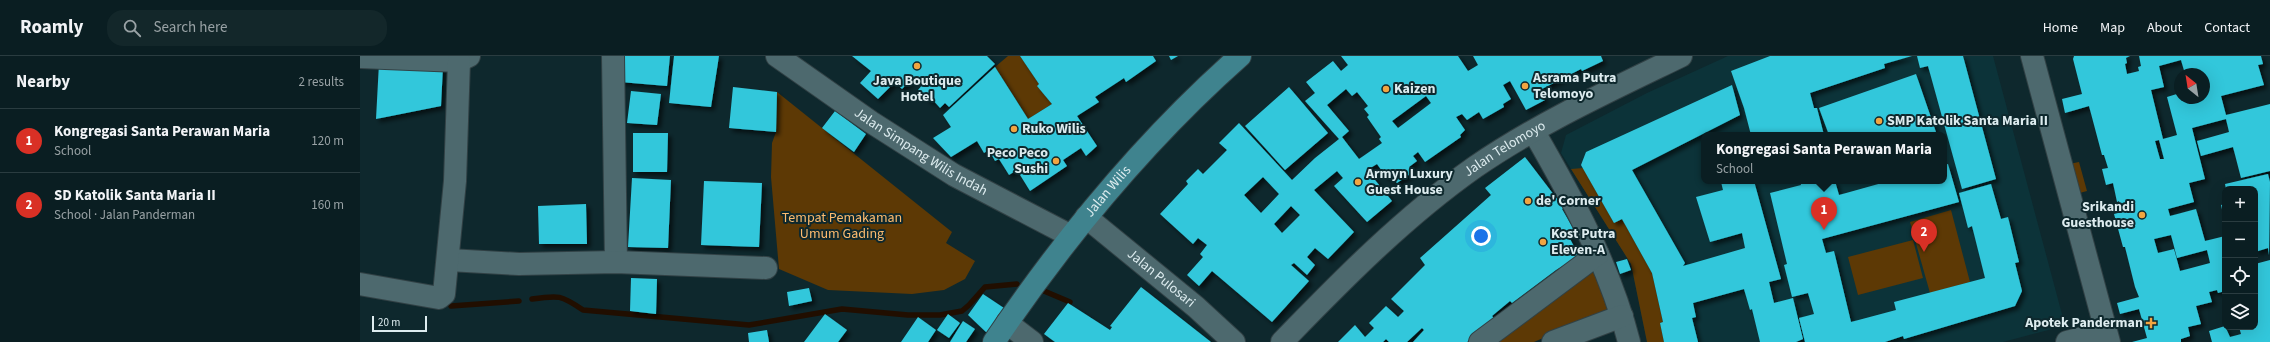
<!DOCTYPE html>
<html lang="en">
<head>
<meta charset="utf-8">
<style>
  :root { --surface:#0a1e22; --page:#13272a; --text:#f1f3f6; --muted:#99a2a5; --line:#2a3c40; --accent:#d93025 }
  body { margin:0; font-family:"Source Sans 3",sans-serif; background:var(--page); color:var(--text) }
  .controls { position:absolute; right:12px; bottom:12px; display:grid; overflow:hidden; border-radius:8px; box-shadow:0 4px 16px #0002 }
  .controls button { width:36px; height:36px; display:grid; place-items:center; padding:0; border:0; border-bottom:1px solid var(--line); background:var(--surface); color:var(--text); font:20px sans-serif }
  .compass { position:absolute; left:1814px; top:12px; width:36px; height:36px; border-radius:50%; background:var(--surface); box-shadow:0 4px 16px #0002; rotate:330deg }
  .scale { position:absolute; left:12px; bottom:10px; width:55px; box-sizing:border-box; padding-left:4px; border:2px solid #ddecef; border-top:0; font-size:11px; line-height:14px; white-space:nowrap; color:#ddecef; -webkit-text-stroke:3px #0e282d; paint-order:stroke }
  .you { position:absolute; left:1121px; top:180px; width:14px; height:14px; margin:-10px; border:3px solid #fff; border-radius:50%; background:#1a73e8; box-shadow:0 0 0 6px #1a73e833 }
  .badge { display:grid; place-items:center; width:26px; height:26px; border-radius:50%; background:var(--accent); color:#fff; font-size:13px; font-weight:700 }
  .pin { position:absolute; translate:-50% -33px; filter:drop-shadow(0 1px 2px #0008) }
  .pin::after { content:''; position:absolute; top:21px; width:14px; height:12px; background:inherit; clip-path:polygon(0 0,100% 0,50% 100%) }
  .popup { position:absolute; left:1341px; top:76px; width:246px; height:52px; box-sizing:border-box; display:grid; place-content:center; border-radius:8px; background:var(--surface); filter:drop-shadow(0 1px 3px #0005); font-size:13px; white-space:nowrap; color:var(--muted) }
  .popup b { font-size:15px; color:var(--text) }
  .popup::after { content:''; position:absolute; left:50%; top:100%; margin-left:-8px; border:8px solid transparent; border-top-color:var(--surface) }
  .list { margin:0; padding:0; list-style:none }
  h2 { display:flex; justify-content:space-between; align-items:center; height:52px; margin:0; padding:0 16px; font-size:17px }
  h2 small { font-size:13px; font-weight:400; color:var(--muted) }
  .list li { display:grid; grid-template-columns:26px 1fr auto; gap:12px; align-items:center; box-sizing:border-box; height:64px; padding:0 16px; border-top:1px solid var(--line) }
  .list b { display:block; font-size:15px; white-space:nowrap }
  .list p { margin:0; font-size:13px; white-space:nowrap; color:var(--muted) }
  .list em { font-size:13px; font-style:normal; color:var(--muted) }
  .icon { flex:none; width:22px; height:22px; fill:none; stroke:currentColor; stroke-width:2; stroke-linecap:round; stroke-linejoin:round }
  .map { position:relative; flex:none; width:1910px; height:286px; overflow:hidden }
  header { display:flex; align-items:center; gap:24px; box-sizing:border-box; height:56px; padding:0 20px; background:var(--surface); border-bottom:1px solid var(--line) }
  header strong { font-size:19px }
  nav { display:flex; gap:22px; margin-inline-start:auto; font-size:14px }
  .search { width:280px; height:36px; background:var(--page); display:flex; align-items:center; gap:10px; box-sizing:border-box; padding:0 14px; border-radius:16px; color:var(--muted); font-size:15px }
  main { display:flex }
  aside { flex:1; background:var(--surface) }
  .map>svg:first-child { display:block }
  .built { fill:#0c3339; fill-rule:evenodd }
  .green { fill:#5d3905 }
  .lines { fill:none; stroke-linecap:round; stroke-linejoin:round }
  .stream { stroke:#210e00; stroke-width:5.5 }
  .building { fill:#32c7db; fill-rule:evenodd; filter:url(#shadow) }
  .street-casing { stroke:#314145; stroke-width:24 }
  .secondary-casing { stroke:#314145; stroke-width:24 }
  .primary-casing { stroke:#314145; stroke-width:24 }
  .street { stroke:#4d696e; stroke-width:22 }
  .secondary { stroke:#4d696e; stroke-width:22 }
  .primary { stroke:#3f838e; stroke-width:22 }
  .poi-dot { fill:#f2a541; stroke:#0e282d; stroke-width:1.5 }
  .labels { text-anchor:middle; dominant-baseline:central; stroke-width:4; stroke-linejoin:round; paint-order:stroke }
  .poi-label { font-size:14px; font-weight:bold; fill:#ddecef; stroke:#0e282d; text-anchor:start }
  .street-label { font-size:14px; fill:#ddecef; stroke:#0e282d }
  .park-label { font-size:14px; fill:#febc6f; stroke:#0e282d }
</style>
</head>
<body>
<header>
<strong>Roamly</strong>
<div class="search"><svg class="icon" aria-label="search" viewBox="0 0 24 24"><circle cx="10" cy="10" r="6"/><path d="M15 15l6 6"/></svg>Search here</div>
<nav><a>Home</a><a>Map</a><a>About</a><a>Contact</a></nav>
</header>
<main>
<aside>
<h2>Nearby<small>2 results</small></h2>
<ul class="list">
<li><span class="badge">1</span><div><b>Kongregasi Santa Perawan Maria</b><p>School</p></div><em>120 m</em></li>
<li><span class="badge">2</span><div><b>SD Katolik Santa Maria II</b><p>School · Jalan Panderman</p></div><em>160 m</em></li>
</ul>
</aside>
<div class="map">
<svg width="1910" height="286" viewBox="0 0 1910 286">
  <defs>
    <filter id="shadow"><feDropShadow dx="3.5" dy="3.5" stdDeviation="2" flood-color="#0009"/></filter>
  </defs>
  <rect width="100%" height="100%" fill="#0e282d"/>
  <path class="built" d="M1368,0H1633L1703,262L1700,271L1643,286H1287L1271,208L1201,97L1206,79L1287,37ZM1344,79H1584V125H1344Z"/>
  <path class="green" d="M648,0H660L679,28L677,30L692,48L668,63L635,11Z
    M417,36L592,176L586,187L615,205L605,223L584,234L552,238L468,234L419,213L411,121L412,87L416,76Z
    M1719,106L1727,135L1716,138L1709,108Z
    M1223,112L1254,167L1262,163L1292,217L1303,266L1300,267L1304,286H1287L1271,208L1211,113Z
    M1591,154L1610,226L1570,237L1550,166Z
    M1553,184L1563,222L1498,239L1488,201Z
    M1235,214L1248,253L1245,255L1174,286H1127L1225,215Z"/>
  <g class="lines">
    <path class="stream" d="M684,235L710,246
      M172,243C199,239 201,239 223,254L389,269L482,253L548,259H580L602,255L609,249L625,231L657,228
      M91,250L159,245"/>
  </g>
  <path class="building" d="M263,0H310L307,30L260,26Z
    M314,0H359L351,51L309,47Z
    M492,0H627L635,8L589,51L585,47L580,52L573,44L570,46L558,34L563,28L555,20L542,33L535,26L518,43L500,27L511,15Z
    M660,0H793L796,5L766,26L764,22L735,41L739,46L717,60L737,90L726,100L721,92L703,104L707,110L670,135L657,114L649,119L639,103L635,105L629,94L624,97L617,85L591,101L573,82L591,71L583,59L635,11L668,63L692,48L677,30L679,28Z
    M809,0H818L811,4Z
    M981,0H1098L1108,15L1118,9L1113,0H1241L1243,5L1222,15L1221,13L1180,34L1185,44L1166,54L1150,25L1143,29L1151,43L1143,48L1144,51L1123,63L1119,56L1107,64L1102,58L1096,61L1105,74L1100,79L1101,81L1065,106L1058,96L1053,100L1057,105L1049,111L1053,116L1037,127L1030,120L1027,122L1017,108L1007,114L1032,145L1007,166L974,130L983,122L977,115L954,134L994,176L968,203L955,192L947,201L955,209L947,219L934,207L931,209L949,225L912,266L852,215L839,230L827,219L843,201L840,198L847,189L838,182L833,188L800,158L828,128L826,125L838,113L843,118L867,94L859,87L879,67L932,124L955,102L979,83L945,45L955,37L946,26L973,5L981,15L988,9ZM986,33L992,40L997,36L1008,50L1004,53L1009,59L1007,61L1021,81L1019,83L1022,87L999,103L982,81L989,75L967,49ZM1066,40L1071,47L1038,72L1032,65ZM903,121L919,138L901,157L884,139ZM931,150L940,159L922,177L914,168Z
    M1410,0H1552L1524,8L1525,12L1450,37L1454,52H1457L1464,79H1391L1384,52L1371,15Z
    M1557,0H1603L1636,123L1602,133L1568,10L1560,12Z
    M1714,0H1770L1766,2L1767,7L1765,8L1767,18L1779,15L1778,11L1781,10L1779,0H1901L1903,8L1898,9L1904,29L1861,40L1866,59L1910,48V115L1881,122L1873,91L1841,100L1837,85L1869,76L1866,63L1832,72L1845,123L1829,127L1834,146L1808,153L1810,160L1836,153L1845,185L1865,180V235L1858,237L1857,234L1849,236L1852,246L1836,250L1841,268L1828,271L1830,280L1821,283V286H1772L1787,282L1779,253L1760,258L1757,247L1779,241L1775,231L1765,191H1763L1754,158L1762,156L1759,145L1757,146L1753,127L1746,129L1742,113L1748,112L1744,99H1742L1729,50L1705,57L1702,43L1722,38L1713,3ZM1821,4L1825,18H1844V42H1820V37L1807,41L1817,79L1803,83L1791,34L1804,31L1799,10ZM1799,84L1804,103H1800L1795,85ZM1811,179L1817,202L1847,194L1850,207L1820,215L1814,193L1798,197L1794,183Z
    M19,7L83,10L81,50L16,63Z
    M1556,18L1577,79H1469L1459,52Z
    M1372,29L1380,59L1272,114L1325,207L1323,210L1385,192L1382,177L1350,186L1336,141L1363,134L1361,126L1394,125L1421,223L1409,226L1414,247L1433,242L1443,283L1436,286H1400L1392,253L1390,254L1384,233L1333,247L1336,261L1332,262L1338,286H1304L1300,267L1303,266L1292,217L1262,163L1254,167L1221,109L1226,96Z
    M373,31L417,36L416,76L369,72Z
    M929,31L968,77L925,114L885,70Z
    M271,35L301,38L297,69L267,67Z
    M475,55L506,78L494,96L462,72Z
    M273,77H308L307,116H273Z
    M1165,101L1204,152L1202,153L1214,174L1208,179L1219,200L1196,214L1152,247L1150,245L1132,260L1135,263L1107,286H1053L1064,274L1062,272L1047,286H1029L1026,283L1023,286H978L995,269L1005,281L1014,272L1009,267L1026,250L1038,261L1044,255L1031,243L1065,209L1060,202L1131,139L1125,132Z
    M1588,108L1599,146L1462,183L1466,197L1474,195L1491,266L1536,254L1534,246L1625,222L1612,170L1608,172L1599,137L1631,128L1641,163L1648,161L1659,206L1655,207L1662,235L1655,250L1544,283L1543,280L1525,286H1445L1439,262L1454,258L1448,237L1432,241L1424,209L1427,208L1410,137L1441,129L1440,125H1475L1479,139L1529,125H1584V109Z
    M1908,118L1910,126L1909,199L1908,192L1895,196V133H1866L1865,128Z
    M272,122L311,124L308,192L268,191Z
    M344,125L402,127L399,191L341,189Z
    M226,148L227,188H179L178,150Z
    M1865,148V162H1864L1861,149Z
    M1267,203L1271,214L1260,218L1256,206Z
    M1910,204V286H1852L1849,275L1865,270L1870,281L1881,278L1879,271H1895V208Z
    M271,222L297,223L296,258L270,255Z
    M781,231L851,286H695L684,278L708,247L750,274L752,271L750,270Z
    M449,232L452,245L429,250L427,236Z
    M623,238L644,252L627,277L608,259Z
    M465,258L487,274L478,286H444Z
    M588,258L600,267L589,282L577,274Z
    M558,261L576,274L568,286H541Z
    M603,265L615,273L606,286H590Z
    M407,274L409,286H389L388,277Z"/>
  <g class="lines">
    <defs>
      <g id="street">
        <path d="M253,0L256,206"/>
        <path d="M1672,0L1749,286"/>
        <path d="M0,1L99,5L109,0"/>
        <path d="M1174,76C1212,142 1250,211 1269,286"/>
        <path d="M89,204L159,208L256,206L406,212"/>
        <path d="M0,228L79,242L84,238L95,125L99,5"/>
        <path d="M647,267L672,286"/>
        <path id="s1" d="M922,286C982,224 1044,161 1115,111C1179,67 1251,34 1321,0"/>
        <path d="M1120,286L1238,198"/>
        <path d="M1193,286L1262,260"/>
        <path d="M1707,286L1746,276"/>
      </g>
      <g id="secondary">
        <path id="s2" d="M417,0L511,66L594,119L711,180"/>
        <path id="s3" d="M726,161L836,251L874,286"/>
      </g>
      <g id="primary">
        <path id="s4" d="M634,286C705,181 785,84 880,0"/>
      </g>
    </defs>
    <use href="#street" class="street-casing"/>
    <use href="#secondary" class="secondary-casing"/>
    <use href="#primary" class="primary-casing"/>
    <use href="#street" class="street"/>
    <use href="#secondary" class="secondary"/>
    <use href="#primary" class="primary"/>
  </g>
  <g class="poi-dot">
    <circle cx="557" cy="10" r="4"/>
    <circle cx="1165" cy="30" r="4"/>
    <circle cx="1026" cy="33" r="4"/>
    <circle cx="1519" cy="65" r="4"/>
    <circle cx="654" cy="73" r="4"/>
    <circle cx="696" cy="105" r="4"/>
    <circle cx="998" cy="126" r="4"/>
    <circle cx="1168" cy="145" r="4"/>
    <circle cx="1782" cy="159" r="4"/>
    <circle cx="1183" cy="186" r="4"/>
    <path d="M1789 261h4v4h4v4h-4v4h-4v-4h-4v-4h4z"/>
  </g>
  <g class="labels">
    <g class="poi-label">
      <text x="1173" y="22">Asrama Putra<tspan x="1173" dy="16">Telomoyo</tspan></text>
      <text x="557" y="25" text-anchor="middle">Java Boutique<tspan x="557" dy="16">Hotel</tspan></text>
      <text x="1034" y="33">Kaizen</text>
      <text x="1527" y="65">SMP Katolik Santa Maria II</text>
      <text x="662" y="73">Ruko Wilis</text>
      <text x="688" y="97" text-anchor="end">Peco Peco<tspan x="688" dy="16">Sushi</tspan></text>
      <text x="1006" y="118">Armyn Luxury<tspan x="1006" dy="16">Guest House</tspan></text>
      <text x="1176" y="145">de' Corner</text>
      <text x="1774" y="151" text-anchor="end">Srikandi<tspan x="1774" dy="16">Guesthouse</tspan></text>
      <text x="1191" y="178">Kost Putra<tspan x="1191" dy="16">Eleven-A</tspan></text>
      <text x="1783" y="267" text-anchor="end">Apotek Panderman</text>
    </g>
    <g class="street-label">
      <text stroke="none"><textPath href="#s2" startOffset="173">Jalan Simpang Wilis Indah</textPath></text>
      <text stroke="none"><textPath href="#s1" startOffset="296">Jalan Telomoyo</textPath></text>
      <text stroke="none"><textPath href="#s4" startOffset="189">Jalan Wilis</textPath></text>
      <text stroke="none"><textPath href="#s3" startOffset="97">Jalan Pulosari</textPath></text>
    </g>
    <g class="park-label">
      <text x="482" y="162">Tempat Pemakaman<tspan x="482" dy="16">Umum Gading</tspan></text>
    </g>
  </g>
</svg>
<div class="controls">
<button>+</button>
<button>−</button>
<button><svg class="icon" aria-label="locate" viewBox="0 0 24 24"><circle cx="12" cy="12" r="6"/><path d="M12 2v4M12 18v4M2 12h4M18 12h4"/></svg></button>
<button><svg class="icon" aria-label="layers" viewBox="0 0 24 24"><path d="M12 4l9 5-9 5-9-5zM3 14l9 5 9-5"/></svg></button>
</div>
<svg class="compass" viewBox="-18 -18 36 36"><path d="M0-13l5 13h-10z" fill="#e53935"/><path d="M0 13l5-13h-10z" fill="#99a2a5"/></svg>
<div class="scale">20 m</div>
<div class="you"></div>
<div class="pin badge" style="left:1464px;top:174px">1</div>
<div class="popup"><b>Kongregasi Santa Perawan Maria</b>School</div>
<div class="pin badge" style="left:1564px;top:196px">2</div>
</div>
</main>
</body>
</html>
